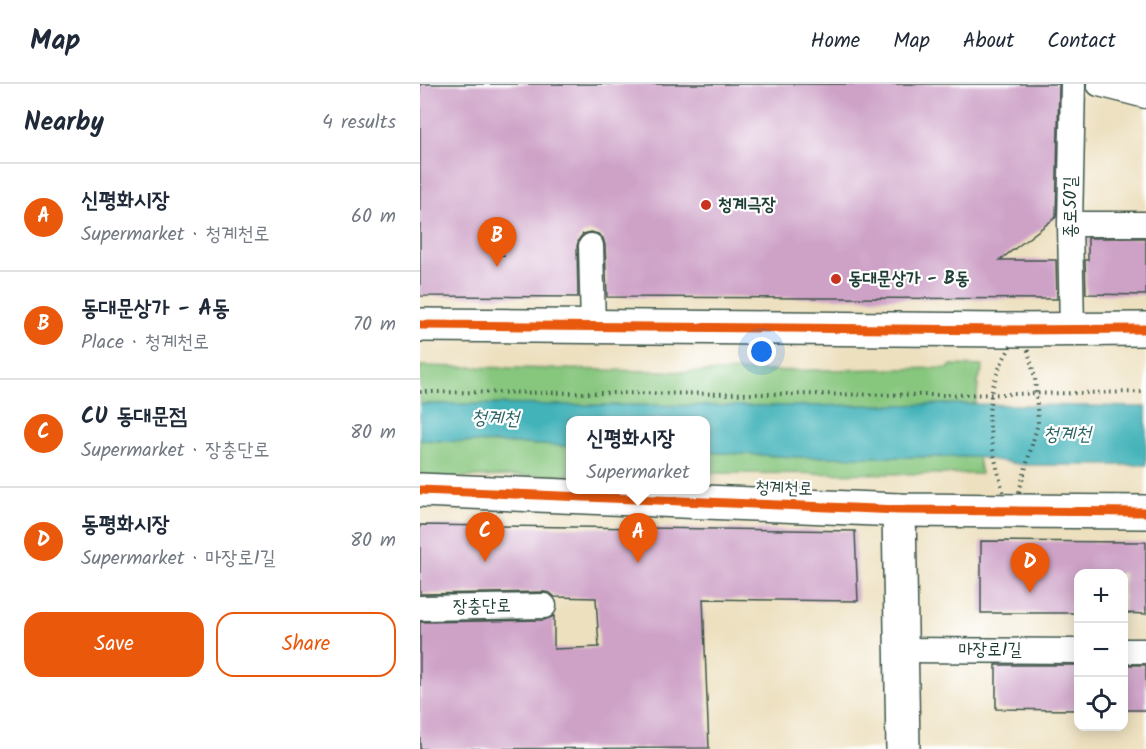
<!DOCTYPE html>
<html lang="en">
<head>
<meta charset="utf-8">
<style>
  :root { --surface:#fff; --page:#f6f6f7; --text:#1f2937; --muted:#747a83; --line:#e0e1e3; --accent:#ea580c }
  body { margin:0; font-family:Kalam,"Poor Story",sans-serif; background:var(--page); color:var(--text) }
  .controls { position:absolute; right:18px; bottom:18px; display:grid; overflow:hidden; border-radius:12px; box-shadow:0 3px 15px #0003 }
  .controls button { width:54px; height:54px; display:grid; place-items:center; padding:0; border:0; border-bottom:2px solid var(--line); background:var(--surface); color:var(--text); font:30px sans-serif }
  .you { position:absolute; left:342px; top:268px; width:21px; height:21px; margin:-15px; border:4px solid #fff; border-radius:50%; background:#1a73e8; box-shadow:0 0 0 9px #1a73e833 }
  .badge { display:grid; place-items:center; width:39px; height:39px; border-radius:50%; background:var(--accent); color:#fff; font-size:20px; font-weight:700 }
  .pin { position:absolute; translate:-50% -50px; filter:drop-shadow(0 2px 3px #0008) }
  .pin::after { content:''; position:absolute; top:32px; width:21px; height:18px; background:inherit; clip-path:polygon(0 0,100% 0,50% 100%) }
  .popup { position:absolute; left:146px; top:332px; width:144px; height:78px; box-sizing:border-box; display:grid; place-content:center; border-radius:12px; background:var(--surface); filter:drop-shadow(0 2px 4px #0005); font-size:20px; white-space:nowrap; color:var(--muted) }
  .popup b { font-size:22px; color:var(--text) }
  .popup::after { content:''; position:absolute; left:50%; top:100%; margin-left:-12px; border:12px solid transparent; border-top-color:var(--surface) }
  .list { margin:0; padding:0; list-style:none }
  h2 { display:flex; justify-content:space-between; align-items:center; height:78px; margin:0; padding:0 24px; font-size:26px }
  h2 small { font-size:20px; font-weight:400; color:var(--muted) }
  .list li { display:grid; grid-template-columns:39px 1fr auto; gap:18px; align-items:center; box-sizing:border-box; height:108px; padding:0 24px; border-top:2px solid var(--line) }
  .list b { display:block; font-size:22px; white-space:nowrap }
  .list p { margin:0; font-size:20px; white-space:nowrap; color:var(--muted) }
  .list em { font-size:20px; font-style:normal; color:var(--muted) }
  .actions { display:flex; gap:12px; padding:18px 24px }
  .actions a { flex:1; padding:14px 0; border:2px solid var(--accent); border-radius:18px; text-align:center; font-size:21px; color:var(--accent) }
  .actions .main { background:var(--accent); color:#fff }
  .icon { flex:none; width:33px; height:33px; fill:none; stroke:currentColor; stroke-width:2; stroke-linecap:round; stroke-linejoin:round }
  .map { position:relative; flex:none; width:726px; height:665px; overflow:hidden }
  header { display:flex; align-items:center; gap:36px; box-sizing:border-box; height:84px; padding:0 30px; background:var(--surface); border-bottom:2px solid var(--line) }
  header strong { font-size:28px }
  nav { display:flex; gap:33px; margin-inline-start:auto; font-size:21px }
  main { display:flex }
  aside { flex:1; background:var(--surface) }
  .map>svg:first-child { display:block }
  .green { fill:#86c67d; stroke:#528258; stroke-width:1.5 }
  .water { fill:#43b3b9; stroke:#317876; stroke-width:1.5 }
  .building { fill:#cea2c7 }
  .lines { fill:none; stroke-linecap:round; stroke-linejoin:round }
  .street-casing { stroke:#3e5549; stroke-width:27 }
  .secondary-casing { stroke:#3e5549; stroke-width:36 }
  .primary-casing { stroke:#3e5549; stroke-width:36 }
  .path { stroke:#3e5549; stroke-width:4; stroke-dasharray:1.5 4.5; stroke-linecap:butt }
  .street { stroke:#fff; stroke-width:24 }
  .secondary { stroke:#fff; stroke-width:33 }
  .primary { stroke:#fff; stroke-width:33 }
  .path-bridge { stroke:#3e5549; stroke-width:4; stroke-dasharray:1.5 4.5; stroke-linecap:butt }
  .cycleway-casing { stroke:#fff; stroke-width:13 }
  .cycleway { stroke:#e8590c; stroke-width:9 }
  .poi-dot { fill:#c8321e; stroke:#fff; stroke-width:2 }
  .labels { text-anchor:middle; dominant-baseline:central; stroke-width:4.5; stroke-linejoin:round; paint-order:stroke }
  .poi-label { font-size:18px; font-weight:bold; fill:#1f3d34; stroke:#fff; text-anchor:start }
  .street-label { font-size:18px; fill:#1f3d34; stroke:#fff }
  .water-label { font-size:20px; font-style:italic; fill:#2c6663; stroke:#fff }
</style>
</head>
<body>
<header>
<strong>Map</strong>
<nav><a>Home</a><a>Map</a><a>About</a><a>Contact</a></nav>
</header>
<main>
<aside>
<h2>Nearby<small>4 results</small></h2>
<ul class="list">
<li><span class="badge">A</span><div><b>신평화시장</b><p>Supermarket · 청계천로</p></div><em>60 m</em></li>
<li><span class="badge">B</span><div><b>동대문상가 - A동</b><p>Place · 청계천로</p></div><em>70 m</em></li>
<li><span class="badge">C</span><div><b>CU 동대문점</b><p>Supermarket · 장충단로</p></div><em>80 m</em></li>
<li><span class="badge">D</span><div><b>동평화시장</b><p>Supermarket · 마장로1길</p></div><em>80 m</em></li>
</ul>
<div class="actions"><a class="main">Save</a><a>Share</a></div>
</aside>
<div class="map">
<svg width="726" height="665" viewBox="0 0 726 665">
  <rect width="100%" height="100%" fill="#fff"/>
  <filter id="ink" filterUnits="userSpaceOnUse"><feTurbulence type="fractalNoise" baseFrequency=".0167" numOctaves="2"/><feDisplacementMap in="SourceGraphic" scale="12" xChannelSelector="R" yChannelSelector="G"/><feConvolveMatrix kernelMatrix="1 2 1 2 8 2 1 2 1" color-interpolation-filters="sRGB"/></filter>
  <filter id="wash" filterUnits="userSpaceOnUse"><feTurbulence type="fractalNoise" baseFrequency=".008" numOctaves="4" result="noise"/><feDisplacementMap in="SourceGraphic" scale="24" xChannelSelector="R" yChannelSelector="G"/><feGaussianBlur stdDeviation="1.35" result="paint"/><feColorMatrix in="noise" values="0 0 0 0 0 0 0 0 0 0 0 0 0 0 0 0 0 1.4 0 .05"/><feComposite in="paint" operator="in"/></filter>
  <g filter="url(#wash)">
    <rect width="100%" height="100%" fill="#ede0bf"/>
    <path class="green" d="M531,281L563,282L558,298L557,314L554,320L378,322L0,320V282L276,288L529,284Z
      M0,356L150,362V391L0,394Z
      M286,368L377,373H558L561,390L286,389Z"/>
    <path class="water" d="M0,320L378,322L546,320L726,323V381H604L558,373H377L286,368V336H150V362L0,356Z"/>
    <g id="blocks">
      <path class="building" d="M0,0H639L636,133L580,176H636L637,215L187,213L185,161L183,154L178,150L171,148L163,150L159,155L157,162L158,213L0,212Z
        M668,154H726V211L666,210L665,176H668Z
        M0,441L435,447L438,517L283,515L289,664L0,665V538L124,536L134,532V565L179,563L176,514L135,513L130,509L124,508L0,510Z
        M561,457L726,458V530L704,529V489H658V529H561Z
        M576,581H658V626L576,625Z
        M704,581H726V626H704Z"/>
    </g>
  </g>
  <g filter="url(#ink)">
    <use href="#blocks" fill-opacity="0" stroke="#3e5549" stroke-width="1.5"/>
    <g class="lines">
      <defs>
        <path id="street" d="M679,0L726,12
          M650,140H726
          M171,162L173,243
          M652,246L650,140L653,0
          M0,524L124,522
          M482,566L658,567
          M704,567H726"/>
        <path id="secondary" d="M479,426L483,665"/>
        <path id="primary" d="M0,241L587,246L726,245
          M0,406L479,426L726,428"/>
      </defs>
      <use href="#street" class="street-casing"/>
      <use href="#secondary" class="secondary-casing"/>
      <use href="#primary" class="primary-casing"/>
      <path class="path" d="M83,172V162
        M0,308L522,311L726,308"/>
      <use href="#street" class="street"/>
      <use href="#secondary" class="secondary"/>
      <use href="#primary" class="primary"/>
      <path class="path-bridge" d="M583,408C569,352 558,315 591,262
        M599,408L618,339L615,294L607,263"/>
      <defs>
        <path id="cycleway" d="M0,241L587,246L726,245
          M0,406L479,426L726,428"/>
      </defs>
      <use href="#cycleway" class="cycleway-casing"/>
      <use href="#cycleway" class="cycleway"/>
    </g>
  </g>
  <g class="poi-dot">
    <circle cx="286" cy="121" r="6"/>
    <circle cx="416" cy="195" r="6"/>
  </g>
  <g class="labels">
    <g class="poi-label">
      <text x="298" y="121">청계극장</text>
      <text x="428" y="195">동대문상가 - B동</text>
    </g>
    <g class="street-label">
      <text transform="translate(651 123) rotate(-90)">종로50길</text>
      <text transform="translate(364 405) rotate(2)">청계천로</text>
      <text transform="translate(62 523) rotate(-1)">장충단로</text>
      <text x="570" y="566">마장로1길</text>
    </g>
    <g class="water-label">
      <text transform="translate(75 335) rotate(2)">청계천</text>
      <text x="647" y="351">청계천</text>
    </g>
  </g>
</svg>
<div class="controls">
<button>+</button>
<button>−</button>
<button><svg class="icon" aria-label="locate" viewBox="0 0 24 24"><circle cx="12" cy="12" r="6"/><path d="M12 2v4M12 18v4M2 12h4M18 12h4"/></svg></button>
</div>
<div class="you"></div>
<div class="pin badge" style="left:218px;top:479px">A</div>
<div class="popup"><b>신평화시장</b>Supermarket</div>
<div class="pin badge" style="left:77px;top:183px">B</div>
<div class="pin badge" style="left:65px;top:478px">C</div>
<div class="pin badge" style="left:610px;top:509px">D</div>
</div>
</main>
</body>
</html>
